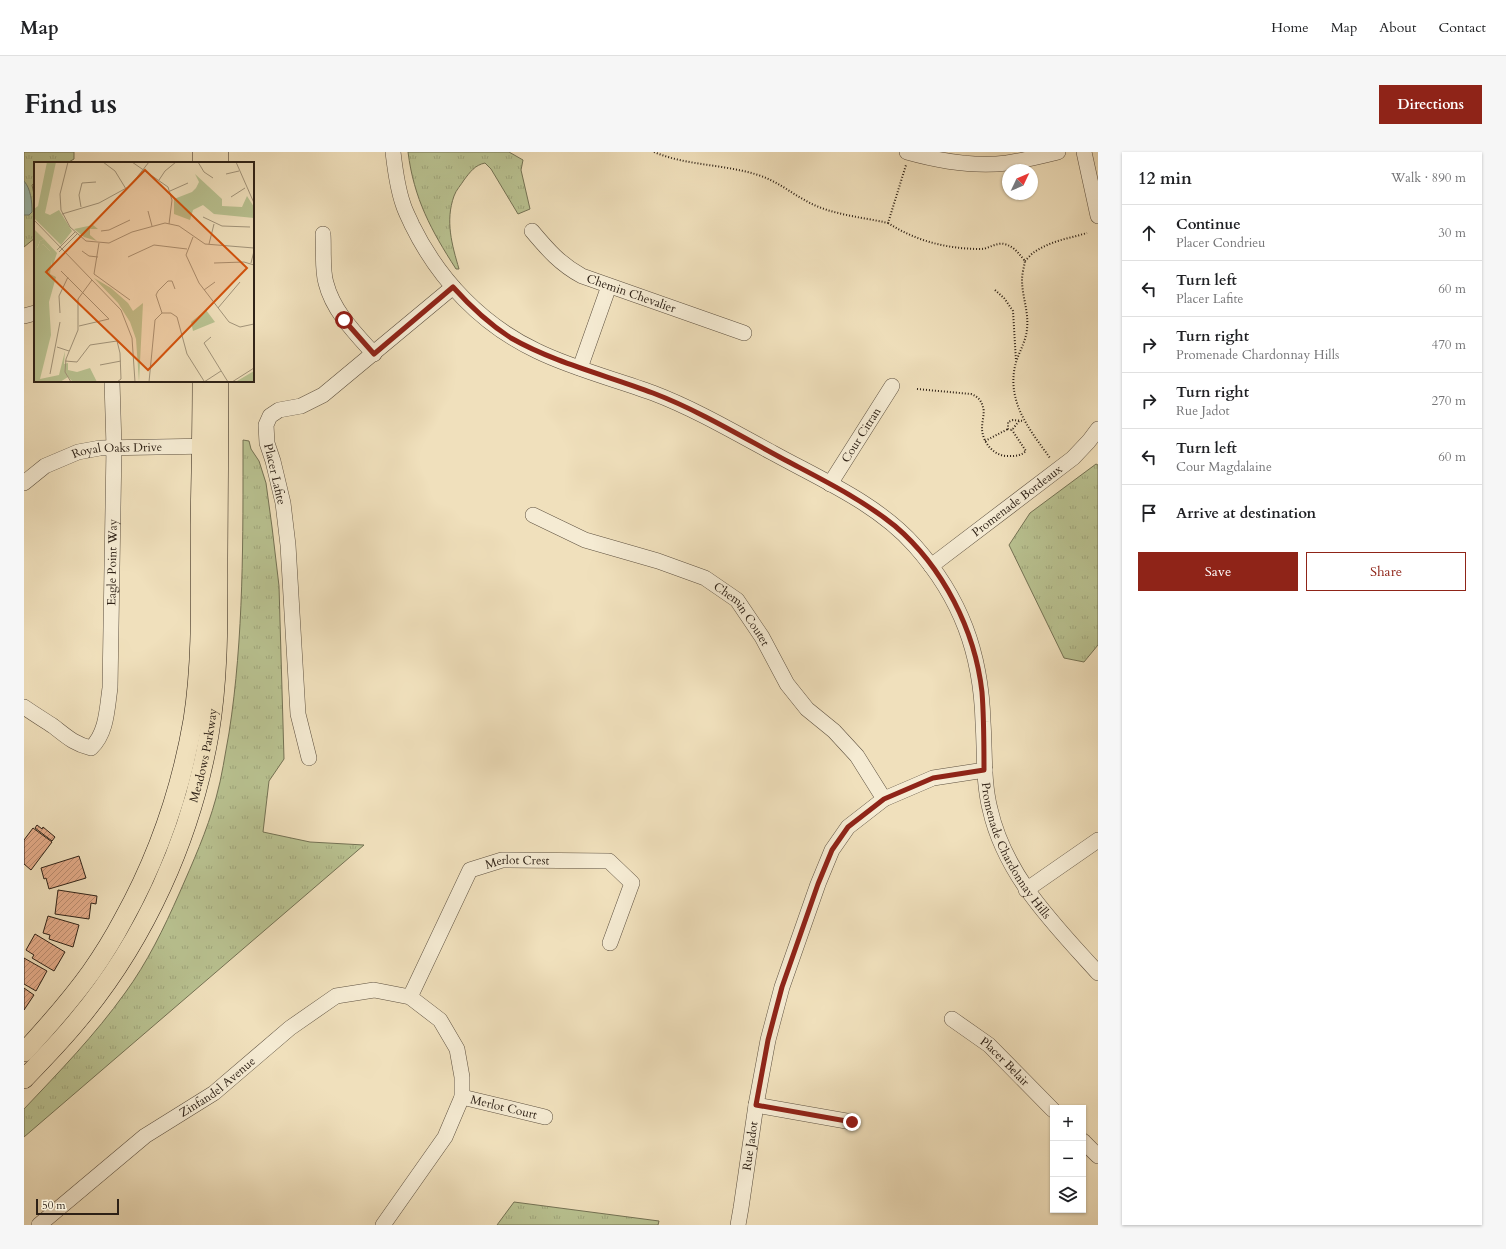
<!DOCTYPE html>
<html lang="en">
<head>
<meta charset="utf-8">
<style>
  :root { --surface:#fff; --page:#f6f6f6; --text:#202124; --muted:#757577; --line:#e0e0e0; --accent:#8f2418 }
  body { margin:0; font-family:Cardo,serif; background:var(--page); color:var(--text) }
  .controls { position:absolute; right:12px; bottom:12px; display:grid; overflow:hidden; border-radius:0px; box-shadow:0 1px 3px #0004 }
  .controls button { width:36px; height:36px; display:grid; place-items:center; padding:0; border:0; border-bottom:1px solid var(--line); background:var(--surface); color:var(--text); font:20px sans-serif }
  .compass { position:absolute; left:978px; top:12px; width:36px; height:36px; border-radius:50%; background:var(--surface); box-shadow:0 1px 3px #0004; rotate:46deg }
  .scale { position:absolute; left:12px; bottom:10px; width:83px; box-sizing:border-box; padding-left:4px; border:2px solid #2e2116; border-top:0; font-size:11px; line-height:14px; white-space:nowrap; color:#2e2116; -webkit-text-stroke:3px #f5ebd3; paint-order:stroke }
  .stop { position:absolute; width:12px; height:12px; margin:-9px; border:3px solid #8f2418; border-radius:50%; background:#fff }
  .stop.end { background:#8f2418; border-color:#fff; box-shadow:0 1px 4px #0008 }
  .list { margin:0; padding:0; list-style:none }
  h2 { display:flex; justify-content:space-between; align-items:center; height:52px; margin:0; padding:0 16px; font-size:17px }
  h2 small { font-size:13px; font-weight:400; color:var(--muted) }
  .list li { display:grid; grid-template-columns:26px 1fr auto; gap:12px; align-items:center; box-sizing:border-box; height:56px; padding:0 16px; border-top:1px solid var(--line) }
  .list b { display:block; font-size:15px; white-space:nowrap }
  .list p { margin:0; font-size:13px; white-space:nowrap; color:var(--muted) }
  .list em { font-size:13px; font-style:normal; color:var(--muted) }
  .actions { display:flex; gap:8px; padding:12px 16px }
  .actions a { flex:1; padding:9px 0; border:1px solid var(--accent); border-radius:0px; text-align:center; font-size:14px; color:var(--accent) }
  .actions .main { background:var(--accent); color:#fff }
  .icon { flex:none; width:22px; height:22px; fill:none; stroke:currentColor; stroke-width:2; stroke-linecap:round; stroke-linejoin:round }
  .map { position:relative; flex:none; width:1074px; height:1073px; overflow:hidden; border-radius:0px }
  header { display:flex; align-items:center; gap:24px; box-sizing:border-box; height:56px; padding:0 20px; background:var(--surface); border-bottom:1px solid var(--line) }
  header strong { font-size:19px }
  nav { display:flex; gap:22px; margin-inline-start:auto; font-size:14px }
  .intro { display:flex; align-items:center; justify-content:space-between; box-sizing:border-box; height:96px; padding:0 24px }
  h1 { margin:0; font-size:28px }
  .button { padding:10px 18px; border-radius:0px; background:var(--accent); color:#fff; font-size:14px; font-weight:700 }
  main { display:flex; gap:24px; padding:0 24px }
  aside { flex:1; background:var(--surface); border-radius:0px; box-shadow:0 1px 3px #0004 }
  .map>svg:first-child { display:block }
  .grass { fill:url(#grass-tufts); stroke:#747254 }
  .water { fill:#9abdb3; stroke:#6f7f74 }
  .building { fill:url(#building-hatch); stroke:#2e2116 }
  .lines { fill:none; stroke-linecap:round; stroke-linejoin:round }
  .minor-casing { stroke:#5e5140; stroke-width:16 }
  .major-casing { stroke:#2e2116; stroke-width:20 }
  .path { stroke:#2e2116; stroke-width:2; stroke-dasharray:1 2; stroke-linecap:butt }
  .minor { stroke:#f5ebd3; stroke-width:15 }
  .major { stroke:#f0e0bc; stroke-width:19 }
  .route { stroke:#8f2418; stroke-width:5 }
  .labels { text-anchor:middle; dominant-baseline:central; stroke-width:3; stroke-linejoin:round; paint-order:stroke }
  .street-label { font-size:12px; fill:#2e2116; stroke:#f5ebd3 }
  .inset-road { fill:none; stroke:#a2947a; stroke-width:1 }
  .view { fill:#d5530d; fill-opacity:0.15; stroke:#d5530d; stroke-width:2 }
  .inset-edge { fill:none; stroke:#2e2116; stroke-width:2 }
</style>
</head>
<body>
<header>
<strong>Map</strong>
<nav><a>Home</a><a>Map</a><a>About</a><a>Contact</a></nav>
</header>
<div class="intro"><h1>Find us</h1><a class="button">Directions</a></div>
<main>
<div class="map">
<svg width="1074" height="1073" viewBox="0 0 1074 1073">
  <defs>
    <pattern id="grass-tufts" width="24" height="20" patternUnits="userSpaceOnUse"><rect width="24" height="20" fill="#b9c291"/><path d="M3 7l-1-3M5 7V3M7 7l1-3M15 17l-1-3M17 17v-4M19 17l1-3" fill="none" stroke="#9fa67c"/></pattern>
    <pattern id="building-hatch" width="6" height="6" patternUnits="userSpaceOnUse"><rect width="6" height="6" fill="#e5ac8a"/><path d="M-1 1l2-2M0 6l6-6M5 7l2-2" fill="none" stroke="#ba8c70"/></pattern>
  </defs>
  <rect width="100%" height="100%" fill="#f0e0bc"/>
  <filter id="stains"><feTurbulence type="fractalNoise" baseFrequency=".005" numOctaves="4"/><feColorMatrix values="0 0 0 0 .2 0 0 0 0 .09 0 0 0 0 .02 0 0 0 .5 -.17"/></filter>
  <radialGradient id="worn" r=".72"><stop offset=".6" stop-color="#630" stop-opacity="0"/><stop offset="1" stop-color="#630" stop-opacity=".3"/></radialGradient>
  <path class="grass" d="M0,0H50V7L43,11H11V31L8,33L11,47V86L0,95Z
    M384,0H485L499,8L497,18L506,57L494,62L467,17L461,11C451,13 446,20 440,28C437,33 432,38 430,44C421,69 428,93 435,117H432C407,78 390,47 384,0Z
    M219,288L225,289L227,297L235,309L242,331L248,375L255,434L260,607L245,629L239,680L286,690L340,693L0,985V957C35,920 71,883 101,841C123,811 140,776 155,742C169,710 183,679 192,646C198,625 201,602 205,581C220,485 219,385 219,288Z
    M1072,312L1074,313V493L1060,510L1040,506L985,393L1006,361Z
    M490,1050L635,1069L634,1073H473Z"/>
  <path class="water" d="M0,29C7,37 8,50 8,60L5,63H0Z"/>
  <path class="building" d="M13,673L18,677L19,675L31,685L28,689L11,676Z
    M9,676L28,690L7,718L0,712V688Z
    M55,704L62,726L25,737L22,726L20,727L17,716Z
    M34,738L73,744L72,752L67,751L65,767L31,762Z
    M24,764L55,773L49,795L25,787L26,783L19,781Z
    M11,782L41,800L30,819L8,806L10,803L2,798Z
    M0,806L23,819L12,839L0,832Z
    M0,836L10,843L0,858Z"/>
  <g class="lines">
    <defs>
      <g id="minor">
        <path id="s1" d="M369,0C371,17 373,35 379,52C381,59 385,66 388,73C415,128 458,173 513,199C550,217 591,227 629,241C671,257 710,280 749,301C798,328 854,352 891,394C937,446 957,501 959,570C961,599 959,629 966,657C981,724 1030,772 1074,821"/>
        <path d="M883,0C915,9 950,15 983,11C1001,8 1018,4 1034,0"/>
        <path d="M1060,0L1074,64"/>
        <path id="s2" d="M508,79C524,98 536,112 558,124L720,181"/>
        <path d="M299,82C300,96 298,119 302,131C309,159 331,181 350,202"/>
        <path d="M0,164L11,161"/>
        <path d="M556,216L585,134"/>
        <path id="s3" d="M0,331L21,314L54,300L76,296L188,294"/>
        <path id="s4" d="M806,332L868,234"/>
        <path id="s5" d="M509,363L561,388L634,409L681,426L713,448L738,485L763,532L783,557L810,579L833,604L860,647"/>
        <path id="s6" d="M907,414L1049,306L1065,289L1074,277"/>
        <path id="s7" d="M0,555C10,562 20,568 29,574C42,584 50,592 67,596C83,581 83,556 86,536L90,295L88,229"/>
        <path d="M285,606L274,562L264,393L259,351L249,309L243,291L242,273L246,264L255,258L277,254L299,243L429,135"/>
        <path d="M1002,738L1074,688"/>
        <path id="s8" d="M386,845L446,718L478,708L585,709L608,731L586,791"/>
        <path id="s9" d="M928,867L965,893L1029,958"/>
        <path id="s10" d="M438,945L521,965"/>
        <path d="M732,953L828,970"/>
        <path d="M1059,989L1074,1004"/>
        <path id="s11" d="M15,1073L121,984L190,941L266,876L312,844L350,838L386,845L416,868L433,897L438,925V945L421,985L359,1073"/>
        <path id="s12" d="M714,1073L717,1056L732,953L744,888L758,835L794,732L808,698L824,675L860,647L909,626L961,618"/>
      </g>
      <g id="major">
        <path d="M178,11V0"/>
        <path d="M195,11V0"/>
        <path d="M0,900C24,874 47,848 67,820C79,803 90,785 99,768C134,705 157,638 169,568C179,504 176,438 176,373C177,325 178,277 178,229"/>
        <path id="s13" d="M0,927C18,908 37,889 54,868C121,788 167,686 185,583C195,524 194,467 194,406C194,347 195,288 195,229"/>
      </g>
    </defs>
    <use href="#minor" class="minor-casing"/>
    <use href="#major" class="major-casing"/>
    <path class="path" d="M630,0C663,14 700,12 734,23C753,29 767,41 784,50C808,63 838,65 864,71L882,13
      M864,71C892,89 923,97 957,97C964,97 973,90 980,92C990,94 995,102 1001,109C1000,115 998,122 998,128C998,144 1005,160 1003,177C1002,190 994,201 991,214C983,251 1006,278 1026,306
      M1001,109C1004,106 1008,101 1012,99C1027,89 1046,86 1063,81
      M971,138L980,146L989,159L992,209
      M893,237L947,242C954,245 957,248 959,255C961,261 958,269 958,276C958,290 970,305 985,304C991,304 997,304 1002,299L988,278
      M995,269L988,278L984,277V270L989,268L1000,269
      M961,289L984,277"/>
    <use href="#minor" class="minor"/>
    <use href="#major" class="major"/>
  </g>
  <g class="lines">
    <path class="route" d="M320,168L350,202L429,135C446,154 465,172 487,186C531,211 582,223 629,241C676,259 720,286 765,310C801,329 839,348 871,374C919,415 951,478 958,540C960,566 960,592 960,618L909,626L860,647L824,675L808,698L794,732L758,835L744,888L732,953L828,970"/>
  </g>
  <g class="labels">
    <g class="street-label">
      <text stroke="none"><textPath href="#s2" startOffset="120">Chemin Chevalier</textPath></text>
      <text stroke="none"><textPath href="#s4" startOffset="58">Cour Citran</textPath></text>
      <text stroke="none"><textPath href="#s3" startOffset="102">Royal Oaks Drive</textPath></text>
      <text transform="translate(251 322) rotate(77)">Placer Lafite</text>
      <text stroke="none"><textPath href="#s6" startOffset="108">Promenade Bordeaux</textPath></text>
      <text stroke="none"><textPath href="#s7" startOffset="269">Eagle Point Way</textPath></text>
      <text stroke="none"><textPath href="#s5" startOffset="236">Chemin Coutet</textPath></text>
      <text stroke="none"><textPath href="#s13" startOffset="376">Meadows Parkway</textPath></text>
      <text stroke="none"><textPath href="#s1" startOffset="1014">Promenade Chardonnay Hills</textPath></text>
      <text stroke="none"><textPath href="#s8" startOffset="189">Merlot Crest</textPath></text>
      <text stroke="none"><textPath href="#s9" startOffset="68">Placer Belair</textPath></text>
      <text stroke="none"><textPath href="#s11" startOffset="226">Zinfandel Avenue</textPath></text>
      <text stroke="none"><textPath href="#s10" startOffset="43">Merlot Court</textPath></text>
      <text stroke="none"><textPath href="#s12" startOffset="80">Rue Jadot</textPath></text>
    </g>
  </g>
  <g transform="translate(10 10)">
    <rect width="220" height="220" fill="#f0e0bc"/>
    <path d="M13,0H22L11,51L16,53L25,48L38,69L27,83L0,56V47L4,44ZM161,12L188,37V44L208,45L213,34L220,45V56L180,52L169,43L159,48L156,58L140,52V37L158,30L162,26L165,20ZM59,63L64,67H56V73L63,79L50,75L40,67ZM0,67L10,77L6,79L3,86L9,82L16,89L18,95L16,112L22,115L15,140L17,173L6,217L25,213L31,189L30,202L34,201V208L43,210L56,206L63,220H39L34,215L26,220H0ZM60,116L77,126L94,141L99,149L109,141L105,220L102,177L96,160L84,141ZM172,148L181,160L159,169L157,160ZM220,209V220H203V219Z" fill="#b9c291"/>
    <path d="M10,77L23,91L18,106L16,89L9,82L3,87L6,79Z" fill="#b9c291"/>
    <path class="inset-road" d="M34,0L26,32L27,48L36,65L52,79L75,81L98,70L131,61L145,64L171,82L220,86M69,0L81,9L92,27M98,0L134,25L138,38L135,62M164,0L170,10L179,16M202,0L220,41M192,12L205,9M125,18L131,9L142,0M136,29L154,21M197,35L211,26M47,45L45,33L48,21L62,20M114,49L118,64M28,52L65,41L96,24L115,0M169,55L188,64L216,65M0,58L87,148L98,176L101,220M67,69L75,68L96,58M159,75L152,93L165,121L195,160L206,165L220,162M65,81L60,112L96,138M175,82L180,62M23,88L41,70M48,89L55,94L64,95M25,90L43,72M94,95L120,83L153,87M180,101L210,100L220,103M217,101L220,89M27,109L75,157L45,164M170,128L181,120M184,146L206,120M26,151L25,134L34,115M128,151H137L143,155L153,192L170,219M128,151L122,133L124,129L134,119H138L141,127M177,175L170,181L194,220M23,185L35,189M31,199L43,200L56,183L83,179L86,191L87,217L83,220M66,203L87,199M16,212L26,160M37,220L31,210L32,197L44,168V137L58,118M115,220L121,158L128,151M170,220L187,209M198,220L220,206"/>
    <path class="view" d="M111,8L213,106L114,208L12,110Z"/>
    <rect width="220" height="220" class="inset-edge"/>
  </g>
  <rect width="100%" height="100%" filter="url(#stains)"/>
  <rect width="100%" height="100%" fill="url(#worn)"/>
</svg>
<div class="controls">
<button>+</button>
<button>−</button>
<button><svg class="icon" aria-label="layers" viewBox="0 0 24 24"><path d="M12 4l9 5-9 5-9-5zM3 14l9 5 9-5"/></svg></button>
</div>
<svg class="compass" viewBox="-18 -18 36 36"><path d="M0-13l5 13h-10z" fill="#e53935"/><path d="M0 13l5-13h-10z" fill="#757577"/></svg>
<div class="scale">50 m</div>
<div class="stop" style="left:320px;top:168px"></div>
<div class="stop end" style="left:828px;top:970px"></div>
</div>
<aside>
<h2>12 min<small>Walk · 890 m</small></h2>
<ul class="list">
<li><svg class="icon" aria-label="ahead" viewBox="0 0 24 24"><path d="M12 20V5M6 11l6-6 6 6"/></svg><div><b>Continue</b><p>Placer Condrieu</p></div><em>30 m</em></li>
<li><svg class="icon" aria-label="left" viewBox="0 0 24 24"><path d="M17 20v-9H6M10 6l-5 5 5 5"/></svg><div><b>Turn left</b><p>Placer Lafite</p></div><em>60 m</em></li>
<li><svg class="icon" aria-label="right" viewBox="0 0 24 24"><path d="M7 20v-9h11M14 6l5 5-5 5"/></svg><div><b>Turn right</b><p>Promenade Chardonnay Hills</p></div><em>470 m</em></li>
<li><svg class="icon" aria-label="right" viewBox="0 0 24 24"><path d="M7 20v-9h11M14 6l5 5-5 5"/></svg><div><b>Turn right</b><p>Rue Jadot</p></div><em>270 m</em></li>
<li><svg class="icon" aria-label="left" viewBox="0 0 24 24"><path d="M17 20v-9H6M10 6l-5 5 5 5"/></svg><div><b>Turn left</b><p>Cour Magdalaine</p></div><em>60 m</em></li>
<li><svg class="icon" aria-label="arrive" viewBox="0 0 24 24"><path d="M6 21V4h12l-3 4 3 4H6"/></svg><div><b>Arrive at destination</b></div></li>
</ul>
<div class="actions"><a class="main">Save</a><a>Share</a></div>
</aside>
</main>
</body>
</html>
